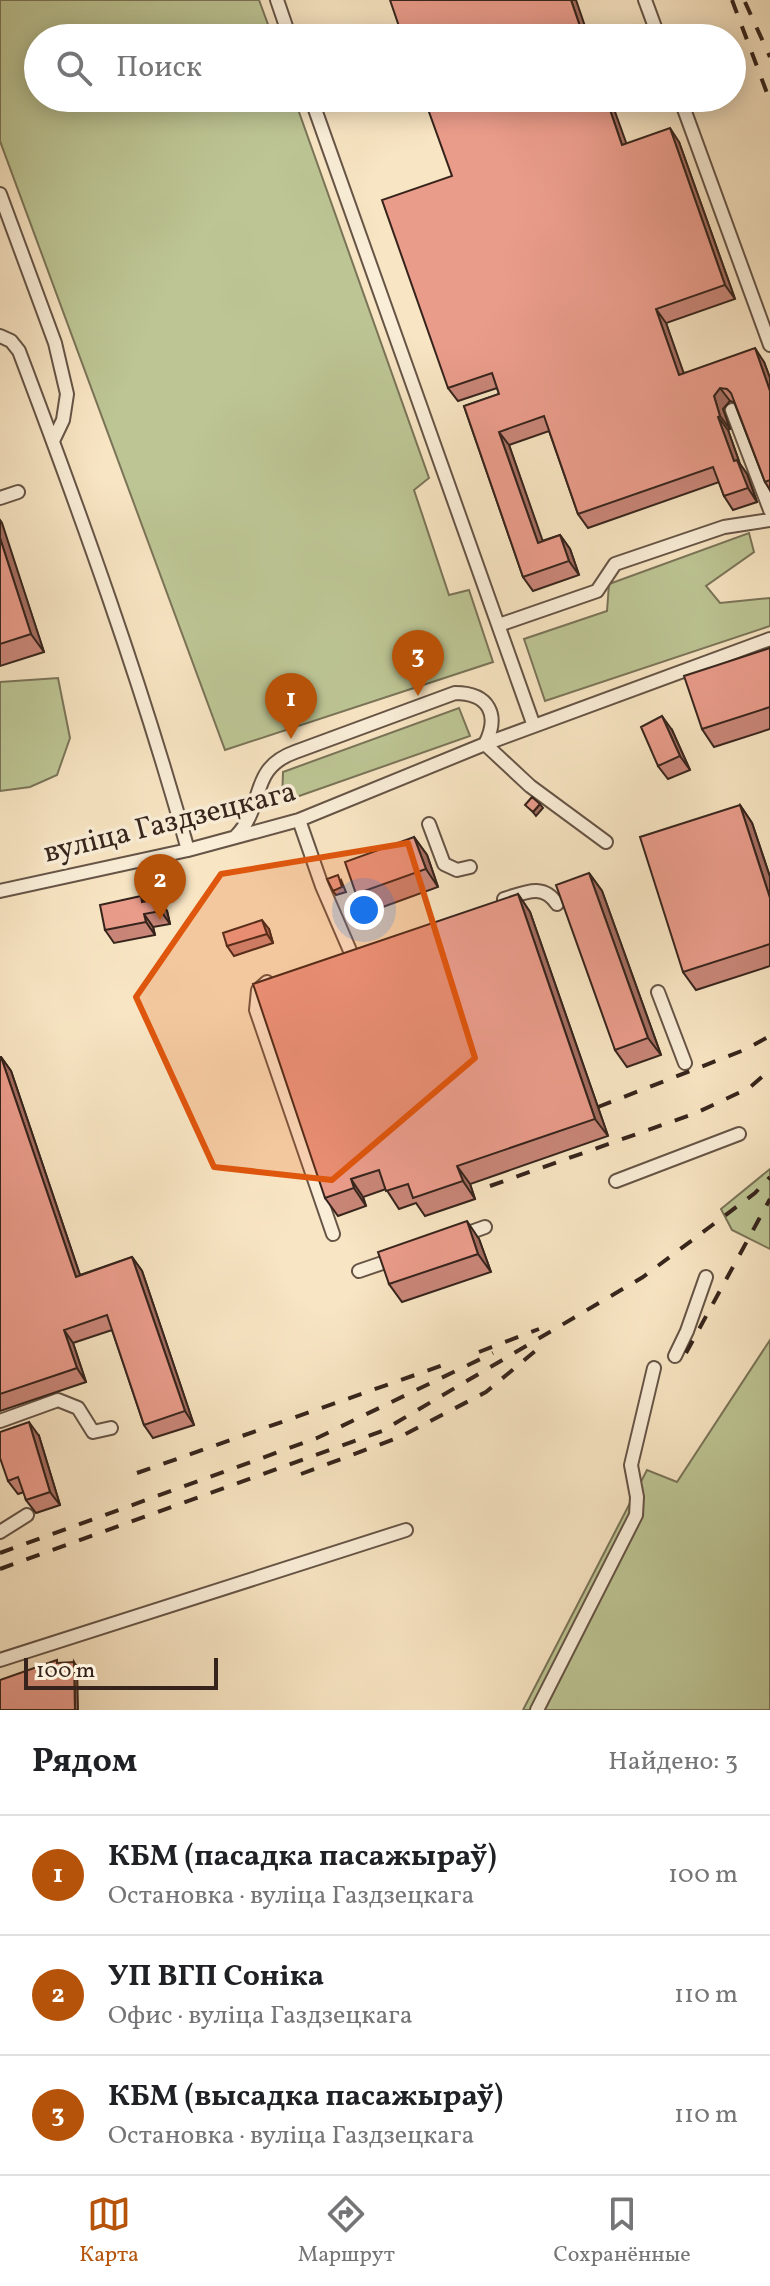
<!DOCTYPE html>
<html lang="ru">
<head>
<meta charset="utf-8">
<style>
  :root { --surface:#fff; --page:#f6f6f6; --text:#202124; --muted:#757577; --line:#e0e0e0; --accent:#b45309 }
  body { margin:0; font-family:Vollkorn,serif; background:var(--page); color:var(--text) }
  .scale { position:absolute; left:24px; bottom:20px; width:194px; box-sizing:border-box; padding-left:8px; border:4px solid #36241c; border-top:0; font-size:22px; line-height:28px; white-space:nowrap; color:#36241c; -webkit-text-stroke:6px #faeed8; paint-order:stroke }
  .you { position:absolute; left:364px; top:910px; width:28px; height:28px; margin:-20px; border:6px solid #fff; border-radius:50%; background:#1a73e8; box-shadow:0 0 0 12px #1a73e833 }
  .badge { display:grid; place-items:center; width:52px; height:52px; border-radius:50%; background:var(--accent); color:#fff; font-size:26px; font-weight:700 }
  .pin { position:absolute; translate:-50% -66px; filter:drop-shadow(0 2px 4px #0008) }
  .pin::after { content:''; position:absolute; top:42px; width:28px; height:24px; background:inherit; clip-path:polygon(0 0,100% 0,50% 100%) }
  .list { margin:0; padding:0; list-style:none }
  h2 { display:flex; justify-content:space-between; align-items:center; height:104px; margin:0; padding:0 32px; font-size:34px }
  h2 small { font-size:26px; font-weight:400; color:var(--muted) }
  .list li { display:grid; grid-template-columns:52px 1fr auto; gap:24px; align-items:center; box-sizing:border-box; height:120px; padding:0 32px; border-top:2px solid var(--line) }
  .list b { display:block; font-size:30px; white-space:nowrap }
  .list p { margin:0; font-size:26px; white-space:nowrap; color:var(--muted) }
  .list em { font-size:26px; font-style:normal; color:var(--muted) }
  .icon { flex:none; width:44px; height:44px; fill:none; stroke:currentColor; stroke-width:2; stroke-linecap:round; stroke-linejoin:round }
  .map { position:relative; flex:none; width:770px; height:1710px; overflow:hidden }
  .search { position:absolute; background:var(--surface); box-shadow:0 4px 20px #0003; left:24px; right:24px; top:24px; height:88px; display:flex; align-items:center; gap:20px; box-sizing:border-box; padding:0 28px; border-radius:44px; color:var(--muted); font-size:30px }
  .sheet { height:464px; background:var(--surface) }
  nav { display:flex; justify-content:space-around; align-items:center; box-sizing:border-box; height:112px; border-top:2px solid var(--line); background:var(--surface); font-size:22px; color:var(--muted) }
  nav a { display:grid; justify-items:center; gap:4px }
  nav .on { color:var(--accent) }
  .map>svg:first-child { display:block }
  .green { fill:#bdc594; stroke:#7a7458; stroke-width:2 }
  .lines { fill:none; stroke-linecap:round; stroke-linejoin:round }
  .minor-casing { stroke:#665446; stroke-width:16 }
  .minor { stroke:#faeed8; stroke-width:12 }
  .rail { stroke:#36241c; stroke-width:4; stroke-dasharray:14 14; stroke-linecap:butt }
  .wall { fill:#c98678; stroke:#36241c; stroke-width:2 }
  .shaded-wall { fill:#a46d61; stroke:#36241c; stroke-width:2 }
  .building { fill:#ea9c8b; stroke:#36241c; stroke-width:2 }
  .marked { fill:#df560d; fill-opacity:0.2; stroke:#df560d; stroke-width:6; stroke-linejoin:round }
  .labels { text-anchor:middle; dominant-baseline:central; stroke-width:7; stroke-linejoin:round; paint-order:stroke }
  .street-label { font-size:30px; fill:#36241c; stroke:#faeed8 }
</style>
</head>
<body>
<div class="map">
<svg width="770" height="1710" viewBox="0 0 770 1710">
  <rect width="100%" height="100%" fill="#f8e5c3"/>
  <filter id="stains"><feTurbulence type="fractalNoise" baseFrequency=".0025" numOctaves="4"/><feColorMatrix values="0 0 0 0 .2 0 0 0 0 .09 0 0 0 0 .02 0 0 0 .5 -.17"/></filter>
  <radialGradient id="worn" r=".72"><stop offset=".6" stop-color="#630" stop-opacity="0"/><stop offset="1" stop-color="#630" stop-opacity=".3"/></radialGradient>
  <path class="green" d="M0,0H259L273,38H38V98H294L429,478L414,490L449,595L469,590L493,662L225,750L0,141Z
    M749,533L754,552L706,586L720,603L770,598V626L545,701L524,639L607,611L609,584Z
    M58,678L70,738L57,775L30,787L0,791V682Z
    M459,708L470,736L282,802L283,772Z
    M770,1169V1249L732,1230L721,1209Z
    M770,1340V1710H523L647,1470L677,1482Z"/>
  <g class="lines">
    <defs>
      <path id="minor" d="M277,0L290,38
        M645,0L659,38
        M311,98L534,726
        M680,98L770,345
        M0,194L55,343L67,394L63,420L53,441
        M0,336L11,341L19,351C81,515 141,681 188,850
        M732,410L770,510
        M0,498L18,492
        M499,625L597,591L615,564L724,527L770,520
        M485,744L530,786L606,842
        M299,820L322,886L351,953
        M429,824L444,864L457,870L470,867
        M236,836C266,805 248,769 295,752L455,693C489,693 500,715 485,744
        M0,891L188,850L299,820L485,744L770,639
        M504,899C524,893 543,882 557,904
        M267,982L258,990L256,1010L333,1234
        M658,992L685,1063
        M616,1181L739,1134
        M460,1236L485,1227
        M359,1271L397,1258
        M675,1356L687,1331L706,1277
        M0,1421L58,1400L78,1408L93,1432L111,1428
        M0,1532L27,1515
        M0,1660L406,1530
        M537,1710L636,1515L637,1497L631,1465L654,1368"/>
    </defs>
    <use href="#minor" class="minor-casing"/>
    <use href="#minor" class="minor"/>
    <path class="rail" d="M732,0L770,101
      M745,2L770,57
      M598,1107L744,1050L770,1036
      M490,1186L696,1113L749,1088L770,1070
      M479,1352L539,1329
      M686,1353L770,1199
      M137,1473L449,1363
      M301,1474L400,1437L486,1392L540,1347
      M0,1553L317,1438L493,1353
      M0,1569L382,1431L643,1277L755,1193L770,1177"/>
  </g>
  <path class="wall" d="M679,142L735,299L666,323L683,373L764,362L770,378V490L765,482L734,402L730,401L723,409L730,429L728,430L740,464L747,474L757,502L733,510L724,496L719,482L588,528L578,514L549,431L509,445L542,541L560,535L570,549L579,575L533,591L523,577L464,406L499,394L497,388L458,401L448,388L627,144Z
    M0,520L44,652L0,666Z
    M770,648V729L714,747L702,729Z
    M672,730L690,770L668,779L658,766Z
    M740,805L752,823L770,877V966L696,990L683,972Z
    M414,837L427,855L438,887L369,912L356,894Z
    M589,873L602,891L661,1055L627,1067L615,1050Z
    M341,880L346,892L336,895L333,891Z
    M518,894L530,912L608,1136L470,1184L475,1199L425,1216L416,1203L399,1209L386,1189L363,1197L366,1206L338,1216L325,1198Z
    M141,896L144,902L158,899L167,911L170,924L153,927L155,935L114,943L105,930Z
    M269,929L273,943L234,956L227,946Z
    M0,1057H1L11,1071L80,1275L132,1257L142,1271L194,1425L153,1438L144,1425L112,1330L73,1343L86,1382L0,1411Z
    M479,1239L491,1272L402,1302L389,1284Z
    M39,1436L60,1505L36,1513L26,1500L24,1492L18,1494L8,1481Z"/>
  <path class="shaded-wall" d="M571,0H576L589,38H584Z
    M606,98H610L632,159L622,145Z
    M670,128L679,142L735,299L725,285Z
    M656,309L666,323L689,388L679,375Z
    M755,348L764,362L770,378V391Z
    M720,388L730,401L723,409L730,429L720,416L714,396Z
    M718,417L728,430L740,464L747,474L757,502L748,488L734,461Z
    M499,432L509,445L548,556L538,543Z
    M0,520L2,523L44,652L31,634L0,538Z
    M560,535L570,549L579,575L569,561Z
    M662,716L672,730L690,770L680,756Z
    M540,804L543,808L536,816L533,812Z
    M740,805L752,823L770,877V898Z
    M414,837L427,855L438,887L426,869Z
    M589,873L602,891L661,1055L648,1038Z
    M518,894L530,912L608,1136L595,1119Z
    M158,899L167,911L170,924L161,911Z
    M144,914L153,927L155,935L146,922Z
    M262,920L269,929L273,943L267,934Z
    M1,1057L11,1071L85,1290L76,1277Z
    M457,1166L470,1184L475,1199L463,1181Z
    M351,1179L363,1197L366,1206L354,1188Z
    M467,1221L479,1239L491,1272L478,1254Z
    M132,1257L142,1271L194,1425L185,1411Z
    M64,1330L73,1343L86,1382L77,1368Z
    M29,1422L39,1436L60,1505L50,1492Z
    M74,1662L77,1667L78,1710H75Z"/>
  <path class="building" d="M390,0H571L584,38H403Z
    M424,98H606L622,145L670,128L725,285L656,309L679,375L755,348L770,391V480L765,482L731,393L727,389L720,388L714,396L720,416L718,417L734,461L737,460L748,488L724,496L713,467L578,514L544,416L499,432L538,543L560,535L569,561L523,577L464,406L499,394L492,373L448,388L382,200L452,176Z
    M0,538L31,634L0,644Z
    M770,648V707L702,729L684,676Z
    M662,716L680,756L658,766L641,727Z
    M532,797L540,804L533,812L525,805Z
    M740,805L770,898V944L683,972L640,837Z
    M414,837L426,869L356,894L345,862Z
    M589,873L648,1038L615,1050L556,885Z
    M338,875L342,887L333,891L327,879Z
    M518,894L595,1119L457,1166L463,1181L413,1198L408,1184L386,1191L379,1170L351,1179L354,1188L325,1198L253,984Z
    M141,896L142,902L158,899L161,911L144,914L146,922L105,930L100,905Z
    M262,920L267,934L227,946L223,933Z
    M0,1057H1L76,1277L132,1257L185,1411L144,1425L107,1315L64,1330L77,1368L0,1394Z
    M467,1221L478,1254L389,1284L378,1252Z
    M29,1422L50,1492L26,1500L18,1477L8,1481L0,1458V1432Z
    M57,1660V1663L74,1662L75,1710H0V1680Z"/>
  <path class="marked" d="M408,843L475,1058L332,1180L214,1167L136,997L221,874Z"/>
  <g class="labels">
    <g class="street-label">
      <text transform="translate(170 823) rotate(-14)">вуліца Газдзецкага</text>
    </g>
  </g>
  <rect width="100%" height="100%" filter="url(#stains)"/>
  <rect width="100%" height="100%" fill="url(#worn)"/>
</svg>
<div class="scale">100 m</div>
<div class="you"></div>
<div class="pin badge" style="left:291px;top:739px">1</div>
<div class="pin badge" style="left:160px;top:920px">2</div>
<div class="pin badge" style="left:418px;top:696px">3</div>
<div class="search"><svg class="icon" aria-label="search" viewBox="0 0 24 24"><circle cx="10" cy="10" r="6"/><path d="M15 15l6 6"/></svg>Поиск</div>
</div>
<section class="sheet">
<h2>Рядом<small>Найдено: 3</small></h2>
<ul class="list">
<li><span class="badge">1</span><div><b>КБМ (пасадка пасажыраў)</b><p>Остановка · вуліца Газдзецкага</p></div><em>100 m</em></li>
<li><span class="badge">2</span><div><b>УП ВГП Соніка</b><p>Офис · вуліца Газдзецкага</p></div><em>110 m</em></li>
<li><span class="badge">3</span><div><b>КБМ (высадка пасажыраў)</b><p>Остановка · вуліца Газдзецкага</p></div><em>110 m</em></li>
</ul>
</section>
<nav>
<a class="on"><svg class="icon" aria-label="map" viewBox="0 0 24 24"><path d="M3 6l6-2 6 2 6-2v14l-6 2-6-2-6 2zM9 4v14M15 6v14"/></svg>Карта</a>
<a><svg class="icon" aria-label="directions" viewBox="0 0 24 24"><path d="M12 3l9 9-9 9-9-9zM9 14v-3h6M13 9l2 2-2 2"/></svg>Маршрут</a>
<a><svg class="icon" aria-label="saved" viewBox="0 0 24 24"><path d="M7 4h10v16l-5-4-5 4z"/></svg>Сохранённые</a>
</nav>
</body>
</html>
